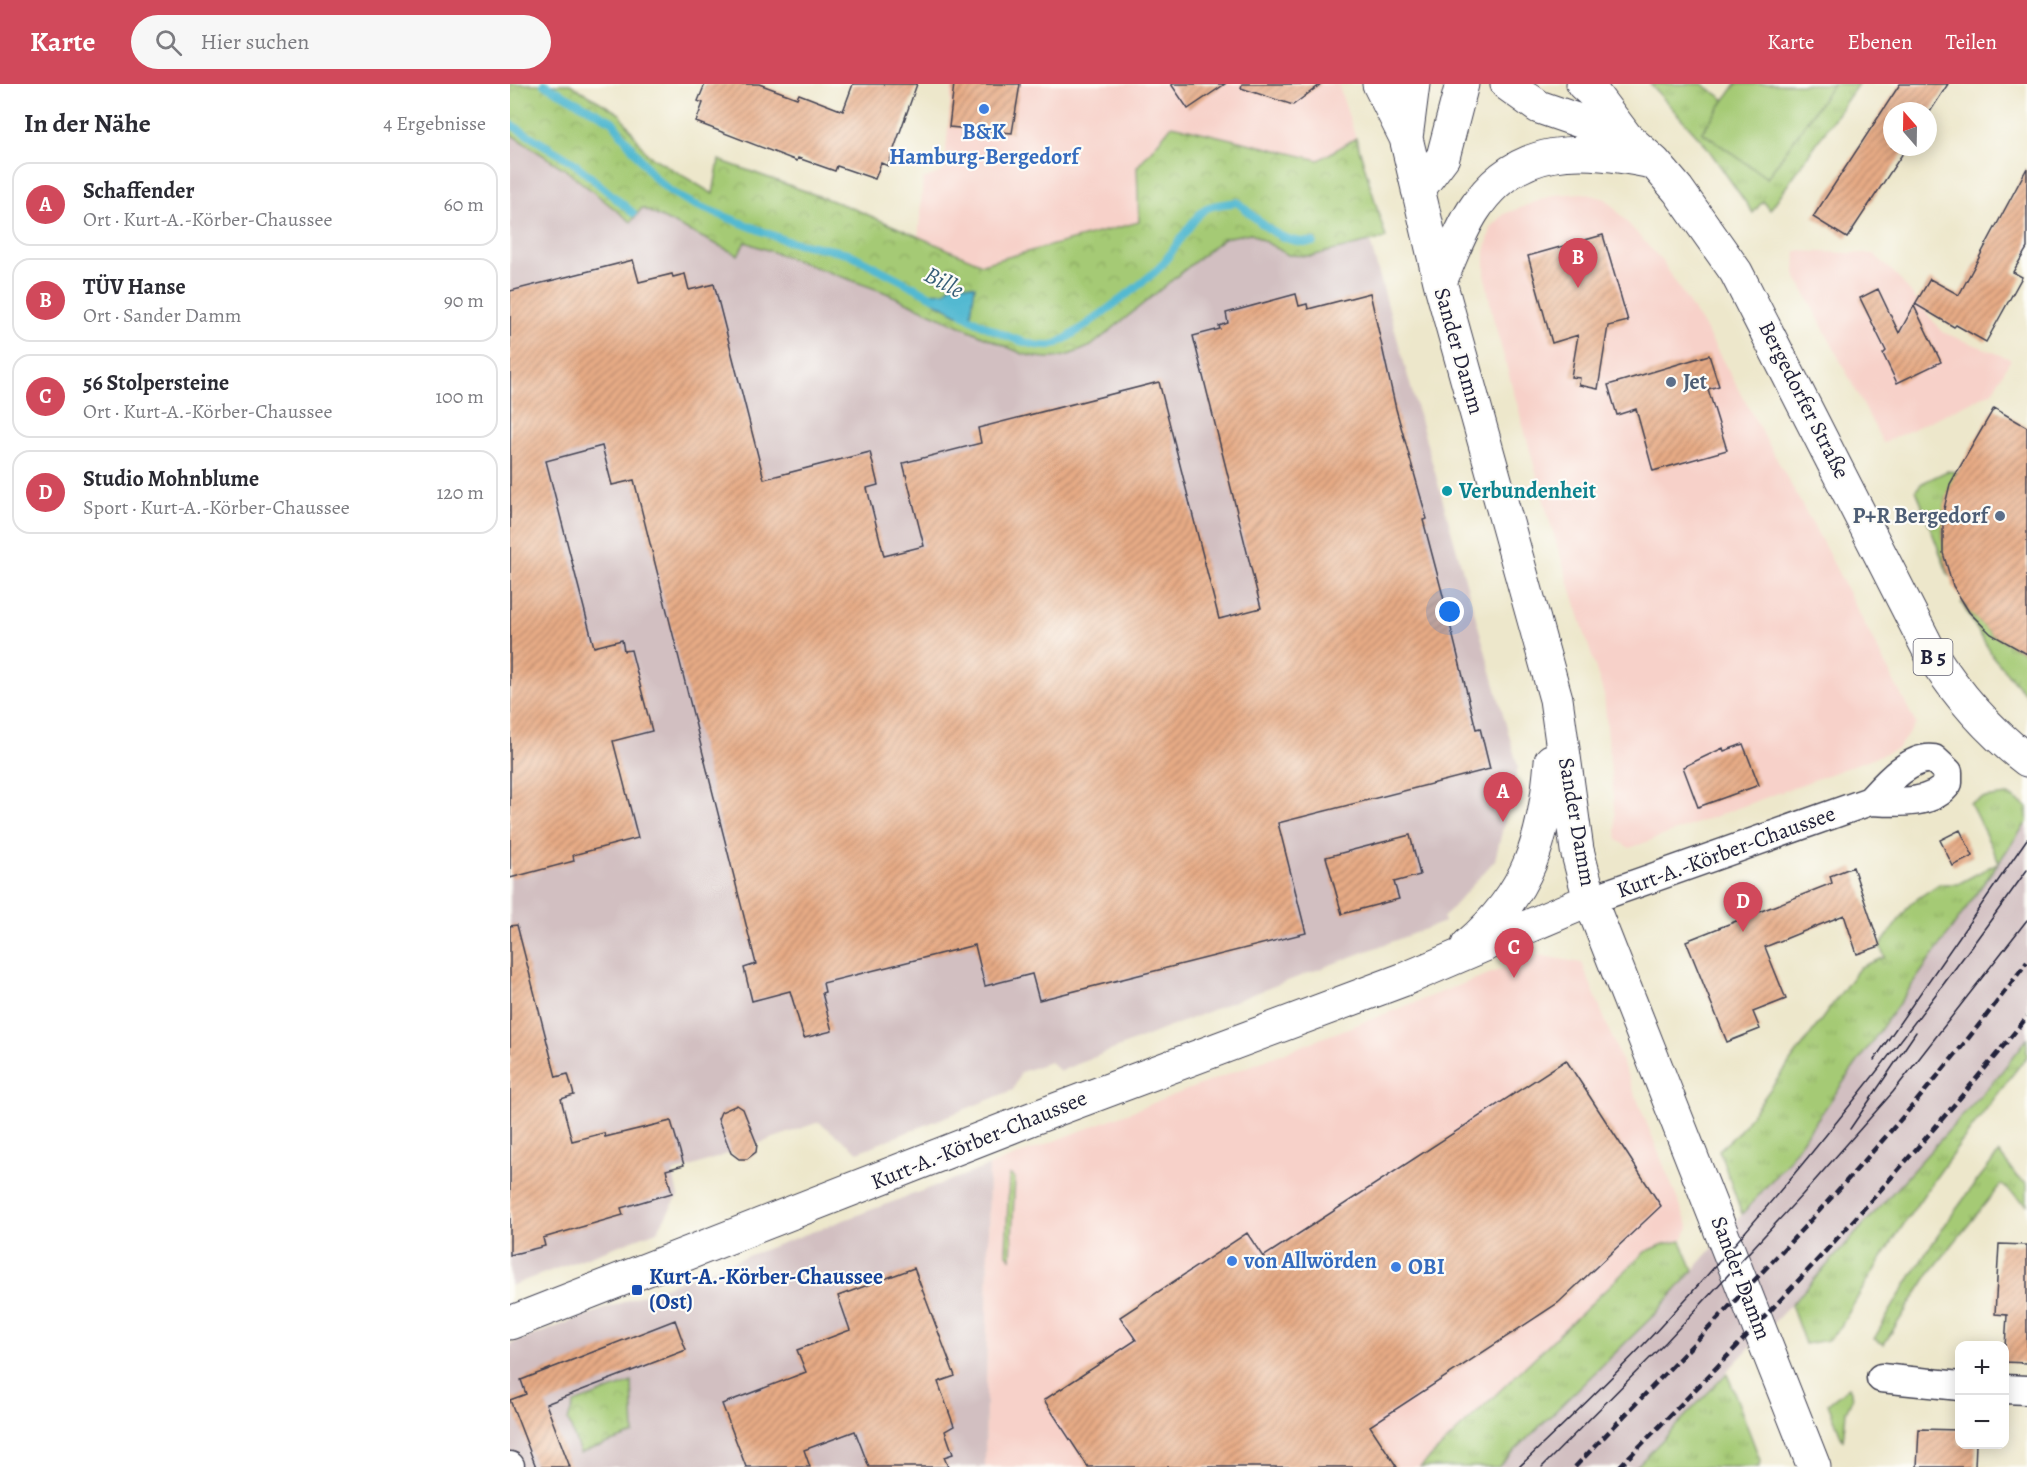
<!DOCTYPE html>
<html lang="de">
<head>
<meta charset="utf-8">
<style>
  :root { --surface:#fff; --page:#f7f7f7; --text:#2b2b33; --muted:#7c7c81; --line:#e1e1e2; --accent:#d1495b }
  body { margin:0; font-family:Alegreya,serif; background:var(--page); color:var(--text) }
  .controls { position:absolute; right:18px; bottom:18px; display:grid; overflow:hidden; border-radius:12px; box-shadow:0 3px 15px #0003 }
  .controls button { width:54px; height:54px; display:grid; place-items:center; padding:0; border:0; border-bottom:2px solid var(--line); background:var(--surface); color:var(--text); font:30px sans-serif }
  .compass { position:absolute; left:1373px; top:18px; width:54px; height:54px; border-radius:50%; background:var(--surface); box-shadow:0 3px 15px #0003; rotate:340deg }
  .you { position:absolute; left:940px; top:528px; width:21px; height:21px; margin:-15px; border:4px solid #fff; border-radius:50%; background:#1a73e8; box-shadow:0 0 0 9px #1a73e833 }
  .badge { display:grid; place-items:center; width:39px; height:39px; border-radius:50%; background:var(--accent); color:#fff; font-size:20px; font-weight:700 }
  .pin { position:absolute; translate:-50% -50px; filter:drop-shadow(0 2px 3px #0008) }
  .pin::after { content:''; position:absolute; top:32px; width:21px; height:18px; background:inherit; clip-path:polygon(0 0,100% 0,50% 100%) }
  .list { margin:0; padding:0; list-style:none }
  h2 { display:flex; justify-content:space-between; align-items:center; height:78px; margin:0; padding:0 24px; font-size:26px }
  h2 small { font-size:20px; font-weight:400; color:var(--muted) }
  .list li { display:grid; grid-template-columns:39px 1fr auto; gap:18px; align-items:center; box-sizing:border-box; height:84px; margin:0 12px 12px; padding:0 12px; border:2px solid var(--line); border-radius:18px }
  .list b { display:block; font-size:22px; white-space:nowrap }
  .list p { margin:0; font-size:20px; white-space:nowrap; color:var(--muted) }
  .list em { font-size:20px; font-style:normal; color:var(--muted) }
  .icon { flex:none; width:33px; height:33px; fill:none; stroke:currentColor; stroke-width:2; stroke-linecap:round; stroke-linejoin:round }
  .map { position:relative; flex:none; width:1517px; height:1383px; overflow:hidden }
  header { display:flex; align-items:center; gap:36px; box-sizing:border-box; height:84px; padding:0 30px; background:var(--accent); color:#fff }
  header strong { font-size:28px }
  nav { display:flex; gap:33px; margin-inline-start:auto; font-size:21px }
  .search { width:420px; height:54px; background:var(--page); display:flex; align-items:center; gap:15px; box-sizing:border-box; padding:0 21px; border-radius:33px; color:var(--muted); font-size:22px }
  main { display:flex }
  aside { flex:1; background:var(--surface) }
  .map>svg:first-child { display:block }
  .built { fill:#f7d1c9 }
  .industrial { fill:#d2bfc1 }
  .grass { fill:url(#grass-tufts); stroke:#647658; stroke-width:1.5 }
  .park { fill:url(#park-crowns); stroke:#647658; stroke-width:1.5 }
  .garden { fill:#a5ca74; stroke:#647658; stroke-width:1.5 }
  .water { fill:#53b9d1; stroke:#3a6e86; stroke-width:1.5 }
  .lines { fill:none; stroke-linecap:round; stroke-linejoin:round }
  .stream { stroke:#53b9d1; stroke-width:8 }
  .building { fill:url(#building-hatch) }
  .minor-casing { stroke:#404051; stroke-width:31 }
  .major-casing { stroke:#404051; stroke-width:35 }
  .minor { stroke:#fff; stroke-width:28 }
  .major { stroke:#fff; stroke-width:33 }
  .tram { stroke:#22223b; stroke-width:1.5 }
  .rail { stroke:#22223b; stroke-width:4.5; stroke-dasharray:9 4.5; stroke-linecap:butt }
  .shop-dot { fill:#3f7fe0; stroke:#fdfcf7; stroke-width:2 }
  .service-dot { fill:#5c6f8a; stroke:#fdfcf7; stroke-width:2 }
  .culture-dot { fill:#0f9aa8; stroke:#fdfcf7; stroke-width:2 }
  .transit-dot { fill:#1a4fb4; stroke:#fdfcf7; stroke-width:2 }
  .labels { text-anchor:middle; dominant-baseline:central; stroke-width:4.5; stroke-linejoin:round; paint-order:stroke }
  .shield { fill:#fdfcf7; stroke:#646373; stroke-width:1.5 }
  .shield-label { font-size:21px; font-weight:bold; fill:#22223b }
  .shop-label { font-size:22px; font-weight:bold; fill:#366cbe; stroke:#fdfcf7; text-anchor:start }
  .street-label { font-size:22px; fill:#22223b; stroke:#fdfcf7 }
  .service-label { font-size:22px; font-weight:bold; fill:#4e5e75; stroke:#fdfcf7; text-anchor:start }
  .culture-label { font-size:22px; font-weight:bold; fill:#0d838f; stroke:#fdfcf7; text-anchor:start }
  .transit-label { font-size:22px; font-weight:bold; fill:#164399; stroke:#fdfcf7; text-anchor:start }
  .water-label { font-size:24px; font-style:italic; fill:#365e77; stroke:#fdfcf7 }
</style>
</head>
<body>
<header>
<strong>Karte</strong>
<div class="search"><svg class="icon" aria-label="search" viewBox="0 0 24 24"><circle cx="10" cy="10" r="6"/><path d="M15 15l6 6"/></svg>Hier suchen</div>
<nav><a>Karte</a><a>Ebenen</a><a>Teilen</a></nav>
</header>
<main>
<aside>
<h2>In der Nähe<small>4 Ergebnisse</small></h2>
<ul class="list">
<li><span class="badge">A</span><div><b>Schaffender</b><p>Ort · Kurt-A.-Körber-Chaussee</p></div><em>60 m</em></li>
<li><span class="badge">B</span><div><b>TÜV Hanse</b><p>Ort · Sander Damm</p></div><em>90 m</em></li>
<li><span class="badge">C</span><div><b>56 Stolpersteine</b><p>Ort · Kurt-A.-Körber-Chaussee</p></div><em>100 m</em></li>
<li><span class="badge">D</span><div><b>Studio Mohnblume</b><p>Sport · Kurt-A.-Körber-Chaussee</p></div><em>120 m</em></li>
</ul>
</aside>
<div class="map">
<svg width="1517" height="1383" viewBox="0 0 1517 1383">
  <defs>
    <pattern id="grass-tufts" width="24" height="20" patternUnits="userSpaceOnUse" patternTransform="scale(1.5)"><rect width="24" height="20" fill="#a5ca74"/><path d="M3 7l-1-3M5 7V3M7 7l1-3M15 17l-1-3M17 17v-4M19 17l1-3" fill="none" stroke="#8ead65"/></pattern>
    <pattern id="park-crowns" width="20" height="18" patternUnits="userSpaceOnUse" patternTransform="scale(1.5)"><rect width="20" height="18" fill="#a5ca74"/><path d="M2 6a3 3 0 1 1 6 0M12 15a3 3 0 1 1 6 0" fill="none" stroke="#8ead65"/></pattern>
    <pattern id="building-hatch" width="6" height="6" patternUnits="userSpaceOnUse" patternTransform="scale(1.5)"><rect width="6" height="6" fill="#e7ab85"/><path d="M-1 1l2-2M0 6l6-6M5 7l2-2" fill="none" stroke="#bb8b6e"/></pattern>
  </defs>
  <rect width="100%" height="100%" fill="#fdfcf7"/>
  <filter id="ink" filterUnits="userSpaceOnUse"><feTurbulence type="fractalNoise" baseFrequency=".0167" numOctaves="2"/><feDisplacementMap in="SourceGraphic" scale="12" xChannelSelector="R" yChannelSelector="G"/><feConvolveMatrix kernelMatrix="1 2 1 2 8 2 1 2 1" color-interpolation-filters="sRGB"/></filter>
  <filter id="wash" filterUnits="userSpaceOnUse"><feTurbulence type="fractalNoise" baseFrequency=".008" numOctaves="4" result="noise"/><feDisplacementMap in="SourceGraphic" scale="24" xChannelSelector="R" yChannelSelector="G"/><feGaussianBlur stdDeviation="1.35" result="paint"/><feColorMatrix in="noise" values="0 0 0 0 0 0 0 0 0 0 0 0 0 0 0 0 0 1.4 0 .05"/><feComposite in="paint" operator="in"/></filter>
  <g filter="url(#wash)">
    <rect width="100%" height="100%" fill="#ede7cb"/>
    <path class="built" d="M442,0H828L846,54L809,76L662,41L628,118L629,138L472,180L408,155L413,95L434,87Z
      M1073,109L1096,115L1152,177L1197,248L1315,463L1406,640L1387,665L1120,764L1107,756L1094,611L1041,442L982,230L975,191V168L981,144L994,130L1044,111Z
      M1286,167L1364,170L1388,193L1432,248L1501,275L1482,308L1373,359L1285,190Z
      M1028,871L1072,879L1179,1144L1171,1157L1154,1160L1135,1168L910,1383H475L479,1082Z"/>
    <path class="industrial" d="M0,50L53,84L121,138L132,124L228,171L235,158L374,208L513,270L581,262L714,154L740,149L778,171L801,172L860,158L1008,683L985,776L933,834L934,838L722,918L550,987L540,978L511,988L503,1006L348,1068L309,1038L247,1060L246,1068L237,1075H229L220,1069L163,1089L168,1112L147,1147L0,1202Z
      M1517,738V955L1489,991L1328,1171L1126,1383H988L1146,1229L1275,1081Z
      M479,1082L475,1383H0V1260Z"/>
    <path class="grass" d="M1140,0H1192L1215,16L1192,48L1257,94L1323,0H1348L1260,126L1253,117L1243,129L1194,59Z
      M1437,387L1446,388C1430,422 1429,457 1439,493L1406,406L1412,399Z
      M1451,518L1481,550L1517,570V612L1484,574Z
      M1498,711L1517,723V738L1275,1081L1232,1130L1209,1066L1228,1049L1350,883L1375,873L1370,862L1401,819L1429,800H1448L1489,778L1460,719L1473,714Z
      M1517,955V972C1449,1059 1384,1147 1330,1244L1318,1256L1295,1260L1281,1221L1489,991Z
      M1489,1069L1507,1093L1517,1100V1121L1491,1100L1419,1190L1374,1260L1364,1255C1401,1189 1441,1128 1489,1069Z
      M499,1090L505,1094L501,1174L496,1169Z
      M1171,1157L1183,1186L1146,1229L988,1383H910L1135,1168L1154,1160Z
      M1217,1289L1250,1376L1249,1383H1126Z
      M1339,1303L1343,1312L1336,1328L1333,1357L1318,1320Z"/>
    <path class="park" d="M0,0H60L110,30L137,70L203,110L209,76L342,124L472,180L629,138L627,83L662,41L809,76L846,54L876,154L801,172L778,171L740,149L714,154L581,262C554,274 542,278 513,270L374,208L235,158L228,171L132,124L121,138L53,84L0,50Z
      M122,1298L124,1350L70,1369L58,1336L64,1319Z"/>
    <path class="garden" d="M1226,0H1323L1257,94L1192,48Z"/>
    <path class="water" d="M451,200L465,202L460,237L423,217L417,209L435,208L441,201L450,202Z"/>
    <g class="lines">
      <path class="stream" d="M34,0L102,37L143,92L161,108L183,120L277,157L338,169L425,214
        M0,40L64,79L123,129
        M453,230C472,241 521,267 543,261C558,257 637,196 650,183C662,170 683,133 695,125C703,120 718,120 727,118C752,139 768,160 803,158"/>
    </g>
    <g id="blocks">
      <path class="building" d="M195,0H249L287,14L289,10L333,27L343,0H407L378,82L371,79L365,95L327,82L325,87L288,74L287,77L186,38L193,19L188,17Z
        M444,0H510L502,49L439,43Z
        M661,0H715L678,25Z
        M732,0H811L783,21L731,4Z
        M1390,0H1438L1418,31V27H1382V63H1397L1337,154L1303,133Z
        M1517,84V164L1503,188L1512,193L1476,258L1446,241L1444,243L1405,220L1420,195L1449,211Z
        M1093,151L1118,237L1098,242L1088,305L1069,301L1070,294L1061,293L1068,251L1042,259L1018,172Z
        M123,176L129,198L162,190L163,193L175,190L179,206L204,200L254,395L360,368L368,401L357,404L374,472L414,462L393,379L471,359L468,344L649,298L709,535L751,524L683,252L710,245L709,242L718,239L716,229L786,210L789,222L797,220L798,225L860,209L886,325L917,435L913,436L932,508L966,645L970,644L980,685L768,739L796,849L529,916L522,890L475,902L465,861L313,899L315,908L312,909L322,947L294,954L280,907L242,917L234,884L246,880L124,396L102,401L92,362L36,377L84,563L112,556L114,567L121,566L142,647L103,657L128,754L63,771L64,777L0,794V207Z
        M1368,205L1389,249L1404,222L1431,278L1387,299L1373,270L1376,267L1350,214Z
        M1199,271L1209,302L1198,305L1217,366L1143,387L1126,325L1107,331L1098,301Z
        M1484,324L1517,343V570L1481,550L1459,528L1443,502L1433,469V429L1440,400Z
        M1233,660L1249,701L1188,723L1173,683L1213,664L1214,667Z
        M1450,746L1463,772L1443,782L1430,756Z
        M900,751L910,791L884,798L889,815L832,830L816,773Z
        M1343,783L1370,862L1347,870L1334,831L1255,863L1276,915L1243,928L1250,945L1217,958L1176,857L1322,799L1320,792Z
        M7,841L46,993L58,990L64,1011L51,1015L62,1057L94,1049L95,1053L161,1037L174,1081L156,1086L162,1109L111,1124L113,1131L33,1154L35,1162L0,1171V842Z
        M1056,976L1151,1122L1048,1219L860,1342L887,1383H578L534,1316L626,1256L610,1233L737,1149L753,1173Z
        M227,1021L233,1025L247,1060L246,1068L237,1075H229L221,1069L208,1035L211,1028Z
        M1489,1160L1517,1161V1279L1494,1278L1497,1231L1485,1230Z
        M404,1184L445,1292L428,1298L444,1342L435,1347L443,1370L434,1373L438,1383H359L345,1347L294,1366L300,1383H236L212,1320L296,1288L287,1266L340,1246L328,1212Z
        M165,1236L176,1266L36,1320L60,1383H26L0,1316L16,1310L11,1296Z
        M1409,1345L1449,1346V1360H1466L1465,1383H1407Z"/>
    </g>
  </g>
  <g filter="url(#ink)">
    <use href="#blocks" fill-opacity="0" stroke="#404051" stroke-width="1.5"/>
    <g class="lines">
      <defs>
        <path id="minor" d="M1080,816L1360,717C1383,718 1423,722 1438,699V688L1424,675C1400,671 1374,702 1360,717
          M1371,1294L1450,1302
          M1494,1305L1517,1306
          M0,1382V1383"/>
        <path id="major" d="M869,0L896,54
          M903,0L896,54L930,198L1046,615L1067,766L1080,816L1304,1383
          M997,0L1029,23L1116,53
          M1073,0L1083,9L1116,53L1144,78L1168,106L1226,188L1420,568C1447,610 1477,646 1517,676
          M908,106L933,73L952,0
          M930,198C940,175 949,149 963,127C1007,58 1072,64 1143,78
          M958,861C1019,809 1035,754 1041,677
          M0,1239L521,1035L895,895L1080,816"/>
      </defs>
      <use href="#minor" class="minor-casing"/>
      <use href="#major" class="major-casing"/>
      <use href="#minor" class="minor"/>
      <use href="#major" class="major"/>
      <path class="tram" d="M1364,976L1517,755
        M1340,1045L1406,948
        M1009,1383C1057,1337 1106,1291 1151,1242C1284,1099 1404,944 1517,786
        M1032,1383L1156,1258L1292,1111L1383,1008L1517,836"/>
      <path class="rail" d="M1065,1383C1221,1220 1383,1060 1517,878
        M1109,1383C1252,1240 1389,1091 1517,933"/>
    </g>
  </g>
  <g class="shop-dot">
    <circle cx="474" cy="25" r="6"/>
    <circle cx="722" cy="1177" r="6"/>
    <circle cx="886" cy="1183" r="6"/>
  </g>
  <g class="service-dot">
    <circle cx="1161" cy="298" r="6"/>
    <circle cx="1490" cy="432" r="6"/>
  </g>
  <circle class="culture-dot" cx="937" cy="407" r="6"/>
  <rect class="transit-dot" x="121" y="1200" width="12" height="12" rx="3"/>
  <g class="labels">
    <rect class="shield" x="1403.5" y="555" width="39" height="36" rx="4.5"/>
    <g class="shield-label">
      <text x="1423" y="573">B 5</text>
    </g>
    <g class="shop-label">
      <text x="474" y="48" text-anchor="middle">B&amp;K<tspan x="474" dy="25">Hamburg-Bergedorf</tspan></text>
      <text x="734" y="1177">von Allwörden</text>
      <text x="898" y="1183">OBI</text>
    </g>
    <g class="street-label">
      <text transform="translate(949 267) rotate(74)">Sander Damm</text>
      <text transform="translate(1294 316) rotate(63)">Bergedorfer Straße</text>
      <text transform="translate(1067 738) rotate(80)">Sander Damm</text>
      <text transform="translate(1216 768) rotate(-20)">Kurt-A.-Körber-Chaussee</text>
      <text transform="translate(469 1056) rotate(-22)">Kurt-A.-Körber-Chaussee</text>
      <text transform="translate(1231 1194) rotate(69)">Sander Damm</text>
    </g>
    <g class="service-label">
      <text x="1173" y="298">Jet</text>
      <text x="1478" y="432" text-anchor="end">P+R Bergedorf</text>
    </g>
    <g class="culture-label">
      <text x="949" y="407">Verbundenheit</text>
    </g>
    <g class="transit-label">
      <text x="139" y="1193">Kurt-A.-Körber-Chaussee<tspan x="139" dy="25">(Ost)</tspan></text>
    </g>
    <g class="water-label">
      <text transform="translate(434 198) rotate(28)">Bille</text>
    </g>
  </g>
</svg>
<div class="controls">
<button>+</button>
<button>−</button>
</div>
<svg class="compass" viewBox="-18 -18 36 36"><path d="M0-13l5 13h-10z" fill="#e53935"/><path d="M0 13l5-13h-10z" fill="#7c7c81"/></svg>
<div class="you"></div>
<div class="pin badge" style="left:993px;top:738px">A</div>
<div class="pin badge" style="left:1068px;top:204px">B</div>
<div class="pin badge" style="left:1004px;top:894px">C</div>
<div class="pin badge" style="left:1233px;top:848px">D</div>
</div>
</main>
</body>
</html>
